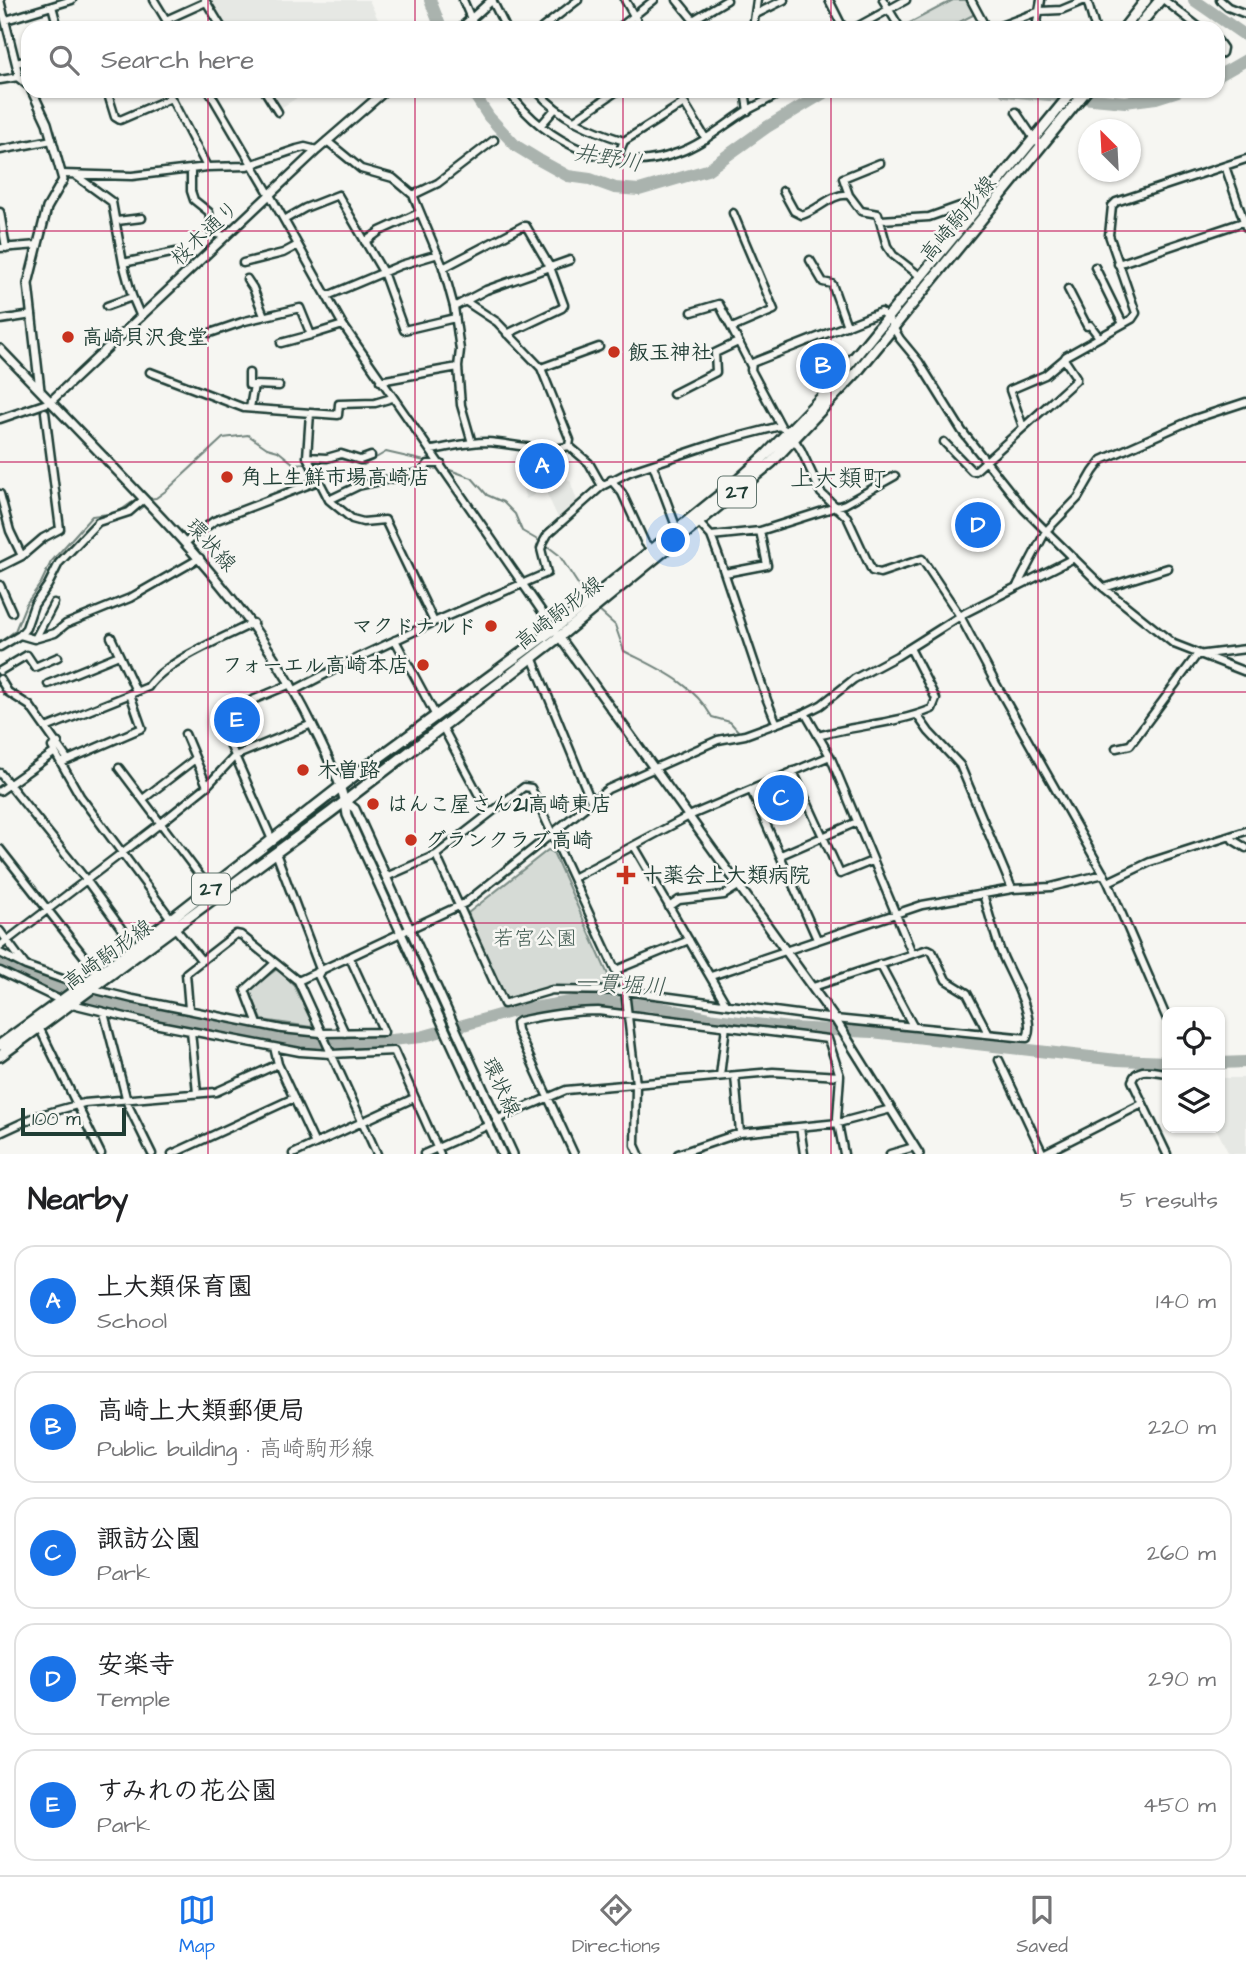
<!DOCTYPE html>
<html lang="en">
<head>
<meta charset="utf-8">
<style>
  :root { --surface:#fff; --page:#f6f6f6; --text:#202124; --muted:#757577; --line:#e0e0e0; --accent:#1a73e8 }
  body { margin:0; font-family:"Architects Daughter","Klee One",sans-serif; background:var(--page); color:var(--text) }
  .controls { position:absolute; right:21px; bottom:21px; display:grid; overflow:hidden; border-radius:14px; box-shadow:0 2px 5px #0004 }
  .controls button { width:63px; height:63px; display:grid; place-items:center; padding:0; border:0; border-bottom:2px solid var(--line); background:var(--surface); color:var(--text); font:35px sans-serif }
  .compass { position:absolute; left:1078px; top:119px; width:63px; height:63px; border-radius:50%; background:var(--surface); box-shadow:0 2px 5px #0004; rotate:336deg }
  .scale { position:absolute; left:21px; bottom:18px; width:105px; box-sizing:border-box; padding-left:7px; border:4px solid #1f3d34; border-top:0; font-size:19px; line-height:24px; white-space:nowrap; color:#1f3d34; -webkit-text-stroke:5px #f6f6f2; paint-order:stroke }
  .you { position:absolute; left:674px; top:541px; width:24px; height:24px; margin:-18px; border:5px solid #fff; border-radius:50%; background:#1a73e8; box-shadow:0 0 0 10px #1a73e833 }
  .badge { display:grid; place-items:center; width:46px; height:46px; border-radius:50%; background:var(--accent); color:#fff; font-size:23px; font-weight:700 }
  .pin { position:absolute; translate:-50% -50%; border:4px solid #fff; box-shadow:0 2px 7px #0006 }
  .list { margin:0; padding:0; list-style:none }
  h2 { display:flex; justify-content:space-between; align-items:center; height:91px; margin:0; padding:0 28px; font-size:30px }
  h2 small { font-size:23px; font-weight:400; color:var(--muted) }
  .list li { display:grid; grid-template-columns:46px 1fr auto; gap:21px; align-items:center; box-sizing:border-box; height:112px; margin:0 14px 14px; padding:0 14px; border:2px solid var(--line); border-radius:21px }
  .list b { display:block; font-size:26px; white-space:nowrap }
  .list p { margin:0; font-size:23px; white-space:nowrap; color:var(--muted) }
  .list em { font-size:23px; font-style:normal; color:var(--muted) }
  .icon { flex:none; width:38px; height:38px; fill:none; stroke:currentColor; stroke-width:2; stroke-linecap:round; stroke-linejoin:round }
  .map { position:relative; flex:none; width:1246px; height:1154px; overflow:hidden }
  .search { position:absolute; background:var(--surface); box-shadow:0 2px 5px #0004; left:21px; right:21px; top:21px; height:77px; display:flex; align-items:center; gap:18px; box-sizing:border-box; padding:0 24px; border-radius:21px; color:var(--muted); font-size:26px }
  .sheet { height:721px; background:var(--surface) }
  nav { display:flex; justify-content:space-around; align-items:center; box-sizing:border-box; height:98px; border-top:2px solid var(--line); background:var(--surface); font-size:19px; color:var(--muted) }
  nav a { display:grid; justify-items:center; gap:4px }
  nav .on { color:var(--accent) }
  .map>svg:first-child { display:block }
  .built { fill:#e6e8e4 }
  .green { fill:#d6dbd6; stroke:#7a8c85; stroke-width:2 }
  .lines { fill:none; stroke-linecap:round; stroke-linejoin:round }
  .stream { stroke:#72847d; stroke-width:2 }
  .river { stroke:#aab3ae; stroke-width:12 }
  .minor-casing { stroke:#1f3d34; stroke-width:11 }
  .tertiary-casing { stroke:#1f3d34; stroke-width:12 }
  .primary-casing { stroke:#1f3d34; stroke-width:14 }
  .minor { stroke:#f6f6f2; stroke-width:6 }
  .tertiary { stroke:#f6f6f2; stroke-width:7 }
  .primary { stroke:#f6f6f2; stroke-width:9 }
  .grid { fill:none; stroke:#c2185b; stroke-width:2; stroke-opacity:0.55 }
  .poi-dot { fill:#c8321e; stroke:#f6f6f2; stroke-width:2.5 }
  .labels { text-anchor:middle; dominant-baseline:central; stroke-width:5; stroke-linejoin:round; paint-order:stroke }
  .shield { fill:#f6f6f2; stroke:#60746d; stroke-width:2 }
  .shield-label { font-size:19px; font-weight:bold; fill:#1f3d34 }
  .street-label { font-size:21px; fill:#1f3d34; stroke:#f6f6f2 }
  .poi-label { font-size:21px; font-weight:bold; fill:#1f3d34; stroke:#f6f6f2; text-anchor:start }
  .park-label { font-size:21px; fill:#445d54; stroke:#f6f6f2 }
  .water-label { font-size:23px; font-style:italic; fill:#425a52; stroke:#f6f6f2 }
  .quarter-label { font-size:24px; fill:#1f3d34; stroke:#f6f6f2 }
</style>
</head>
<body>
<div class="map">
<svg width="1246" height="1154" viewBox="0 0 1246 1154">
  <rect width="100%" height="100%" fill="#f6f6f2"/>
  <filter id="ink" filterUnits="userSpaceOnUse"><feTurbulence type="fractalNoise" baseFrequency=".0143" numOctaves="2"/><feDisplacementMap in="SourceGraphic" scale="14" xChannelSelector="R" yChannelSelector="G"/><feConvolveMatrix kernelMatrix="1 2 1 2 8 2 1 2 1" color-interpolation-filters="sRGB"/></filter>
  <g filter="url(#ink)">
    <path class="built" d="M213,0H369L382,28H225L210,2Z
      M269,91H308L279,109Z
      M522,448L558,452L563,469L568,480H570L577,501L559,520L545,490L526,499L519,476L526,473Z
      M1220,1078H1246V1154H1229L1216,1128H1220Z"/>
    <path class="green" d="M953,0H968L975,14L948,28H905L904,26Z
      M245,706L253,724L230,734L222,716Z
      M791,777L795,780L805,801L767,818L757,796L758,791Z
      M548,850L553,852L614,988H552L506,1001L468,913Z
      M277,969L293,984L313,1024L311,1027L262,1020L249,990Z"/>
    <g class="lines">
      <path class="stream" d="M314,463L341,459L364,465L386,452L425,461
        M450,470L472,478L487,495L503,502L515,514L522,531L541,542
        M147,499L156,498L167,490L223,438L248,435L267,448L278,451L294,464L308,463
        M546,545L559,555L587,598
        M598,610L615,625L624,651C659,669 692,682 712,717L730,722L739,732
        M0,642L15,631L26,604L41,583L51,562L92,516L117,513L131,503L138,501"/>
      <path class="river" d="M430,0L441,28
        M1194,0L1246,36
        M1218,76L1246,60
        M472,91L489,117L516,146L539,160L568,176L590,179L615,188L639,190L707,170L767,127L827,91
        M1005,91L1125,102L1156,98L1178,91
        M0,962L56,987L97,1001L248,1032L315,1043L372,1042L421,1037L513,1011L576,1001L649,1005L715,1019L789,1028L872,1032L1117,1060L1167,1062
        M1220,1063L1246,1062"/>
      <defs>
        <path id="minor" d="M0,0L18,72V77L0,80
          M154,0L171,28
          M205,0L222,28
          M463,0L475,28
          M492,0L506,28
          M625,0L641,28
          M677,0L700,28
          M829,0L843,28
          M883,0L900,28
          M971,0L986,28
          M1087,0L1095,28
          M1164,0L1200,28
          M1220,0L1228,7L1246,14
          M52,6L58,28
          M756,14L784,0
          M6,20L72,0
          M166,20L206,2
          M693,20L727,0
          M542,28L578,0
          M619,28L654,0
          M753,28L757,0
          M855,28L906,0
          M995,28L1040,11L1061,10L1085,0
          M1036,28L1041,0
          M1218,41L1223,48L1222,53L1218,55
          M16,63L28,60
          M107,91L115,117L120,120L171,98L166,91
          M209,91L270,195L343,325L554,629
          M265,91L278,112
          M508,91C546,143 614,177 677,153C703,144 724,125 746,111C759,104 772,98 784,91
          M537,91C561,118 590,130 624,141L684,103
          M677,91L706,139
          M745,91L748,111
          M171,98L207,167
          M1016,112L1035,140L1042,145
          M573,121L617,91
          M541,125L555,109
          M327,141L361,169L393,178L413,195L443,267L454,307L460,350L458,367L461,405L472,443
          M0,150L52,140
          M616,160L624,141
          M1225,166L1246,227
          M191,169V191L194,200L209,212L212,233L226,236
          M62,174L132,176L207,167L247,166L297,149L305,147L317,150
          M75,175L112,202L123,263L132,296L141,317
          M783,191L794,211L802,215C819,210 831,193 849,195L861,211L878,214L887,246L893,255L920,276
          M413,195L438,183L494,140
          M849,195L843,178L880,163
          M0,212L6,248
          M284,220L305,208L338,195L383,272L404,330L455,318
          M881,220L929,217L960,206L970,216
          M117,221L142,218
          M365,242L380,231L419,213
          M0,248L38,245
          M810,260L823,282L832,284L847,326
          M123,263L176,252
          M243,263L283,253L298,245
          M1118,264L1246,221
          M1095,267L1123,324
          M443,268L523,226H526L550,267L564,305L562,308L507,334
          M247,279L253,288L264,316
          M1068,289L1087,326L1090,325L1099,337
          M327,296L401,265L438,254
          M465,301L497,322L541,368L570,440L569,446L589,463L602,486
          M107,306L132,297
          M454,307L486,290L570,260
          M692,312L719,304L751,366
          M0,320L32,315
          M732,328L774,310L733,213
          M210,333L245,321L300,308L311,335L343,325
          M281,343L311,335
          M541,368L599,347
          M150,372L244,408L338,415L339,404L375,403L392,398
          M249,373V385H254L250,408
          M380,381L458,367
          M254,385L279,386
          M673,394L716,372L715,353L738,342
          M310,413L307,457L329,500L352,519L363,522L385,520L434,622
          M0,419L50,402
          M1023,427L1010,390L1045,375L1064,359
          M944,442L972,471H975L1076,380V377L1064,359L1066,356L1132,319L1136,313L1109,235L1112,206L1116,202L1246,159
          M432,450C450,447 468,442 486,442C513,443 544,454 569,446
          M307,457L327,458L341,454L360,460L371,456
          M653,465L677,529
          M611,480L622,493L645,543L652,549
          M0,494L10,531L22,556L0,567
          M329,500L358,486L422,472L428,464H441
          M699,523L711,536L719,557L767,700L776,722
          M711,536L760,531
          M544,541L548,534L602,486L629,472L722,441L780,426
          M186,542L214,521L318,481
          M22,556L43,538L60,529L45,412
          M725,573L767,565L760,531L845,504L895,476
          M1018,584L1046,531L1078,498L1093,472L1102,460L1194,419L1246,402
          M0,585L12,612
          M1104,588L1168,568
          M20,635L34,639L55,633L66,624L130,598L200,558
          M111,637L136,691
          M35,639L54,603
          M395,640L436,716
          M0,647L20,635L26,628L34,605L48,585L59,563L79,542L98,522L129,512L144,499
          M532,657L591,801
          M0,671L27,655L35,667L58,657
          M0,679L8,692L30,706L68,760
          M48,684L119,655
          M295,690L345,664L434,622L547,573L541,549L543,544
          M805,713L830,756L912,953
          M917,715L929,732L960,765L1012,889
          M442,726L489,814
          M46,728L148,687C167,660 224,638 253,623
          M185,734L207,786
          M818,736C855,725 896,724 932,709L936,699L910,648
          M58,743L52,747L80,796L172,920
          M1116,748L1130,745L1197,655L1246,649
          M61,763L142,728L130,694
          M119,768L210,889
          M793,771L840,874L872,861
          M0,773L87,881L137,950
          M751,790L817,939
          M0,791L55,752
          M143,799L195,759
          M1231,836L1233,840L1246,848
          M273,842L217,715L291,684
          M634,846L726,1004
          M0,849L98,974
          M276,853L321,972
          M436,855L504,1004L552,990L625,991L835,1019L1027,1038C1037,1017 1009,973 1001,952C994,933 989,914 983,894
          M781,855L857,822
          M386,877L436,855L524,787L531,788L625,991L636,1084L635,1145L639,1154
          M573,878L689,816L830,756
          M1108,882L1150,862L1246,831
          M669,907L679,900L724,895L740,885
          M175,928L202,961
          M0,931L25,965
          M0,946L161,823L207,786L235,756L312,724
          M0,953L26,966L82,986
          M880,964L913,1026
          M616,970L689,940
          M0,971L62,1001
          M317,973L345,1033
          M711,976L922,905L1012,889L1051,887L1104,874
          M298,981L465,903L608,789L718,740L745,735L805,713L821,705L854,679L897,656L965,613L1074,558
          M813,987L928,949L932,951L946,980L967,993L988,1033
          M92,989L133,999L282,1029L321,1033L384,1032L350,958
          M72,1004L154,1024L300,1052L331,1054L394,1051L440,1154
          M189,1009L186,973L236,934L241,935L298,981L377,1154
          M104,1013L128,1105L152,1154
          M1167,1019L1108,882L996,684L960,616L922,559L880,573L872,571L847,517L821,493L801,450L789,432L782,428L751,370L752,363L881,312L887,317L900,339L919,362L962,431L1024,509L1046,531L1104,588L1174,644L1246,672
          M258,1024L245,990L275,963
          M39,1027L101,1154
          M191,1031L197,1093
          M274,1047L278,1064L315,1144
          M999,1060L1043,1154
          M720,1076L726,1026
          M735,1076L740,1133
          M496,1120L566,1090L773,1072L840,1076
          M800,1127L804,1154
          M0,1133L37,1116L84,1103L216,1092L278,1064
          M172,1154L294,1098
          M293,1154L414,1098
          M424,1154L489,1125
          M574,1154L517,1030L516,1023L519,1021C546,1015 570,1011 598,1011L828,1039L840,1076L837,1118L844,1154
          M678,1154L740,1133L838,1123L891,1109
          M890,1154L914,1147
          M1043,1154L1142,1104
          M1167,1154L1132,1081C1137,1065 1154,1072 1167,1073"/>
        <path id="tertiary" d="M461,28L492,0
          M18,77L28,85
          M32,91L47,123L63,180L47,208L28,284L40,390
          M0,349C40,391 81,433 121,475C203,561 269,631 320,741C331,765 344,788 347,815L502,1154
          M50,402L317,150L385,91
          M558,635L835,1019L919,1154
          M345,801L355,809L513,1154"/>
        <path id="primary" d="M1124,28L1146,0
          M1137,28L1160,0
          M0,1045L135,947L354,776L554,629L736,482L766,455L822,397L1073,91
          M0,1056L331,812L559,637L772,462L856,373L1086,91"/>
      </defs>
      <use href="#minor" class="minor-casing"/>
      <use href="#tertiary" class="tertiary-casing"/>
      <use href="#primary" class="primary-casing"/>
      <use href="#minor" class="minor"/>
      <use href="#tertiary" class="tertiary"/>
      <use href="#primary" class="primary"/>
    </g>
  </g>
  <path class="grid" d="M208,0V28M415,0V28M623,0V28M831,0V28M1038,0V28M208,91V1154M415,91V1154M623,91V1154M831,91V1154M1038,91V1154M0,231H1246M0,462H1246M0,692H1246M0,923H1246"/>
  <g class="poi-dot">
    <circle cx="68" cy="337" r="7"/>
    <circle cx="614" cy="352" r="7"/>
    <circle cx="227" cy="477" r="7"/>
    <circle cx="491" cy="626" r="7"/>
    <circle cx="423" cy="665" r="7"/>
    <circle cx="303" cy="770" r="7"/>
    <circle cx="373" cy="804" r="7"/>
    <circle cx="411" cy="840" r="7"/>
    <path d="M622.5 864.5h7v7h7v7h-7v7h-7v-7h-7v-7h7z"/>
  </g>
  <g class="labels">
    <g class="shield">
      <rect x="718" y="476.5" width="38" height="31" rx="5"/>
      <rect x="192" y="873.5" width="38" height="31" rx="5"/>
    </g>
    <g class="shield-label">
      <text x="737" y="492">27</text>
      <text x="211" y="889">27</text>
    </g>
    <g class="street-label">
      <text transform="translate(958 219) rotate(-50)">高崎駒形線</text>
      <text transform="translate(205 233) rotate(-43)">桜木通り</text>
      <text transform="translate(211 545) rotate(48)">環状線</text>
      <text transform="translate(559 613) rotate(-38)">高崎駒形線</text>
      <text transform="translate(108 955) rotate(-36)">高崎駒形線</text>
      <text transform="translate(501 1087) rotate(65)">環状線</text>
    </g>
    <g class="poi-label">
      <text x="82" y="337">高崎貝沢食堂</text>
      <text x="628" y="352">飯玉神社</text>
      <text x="241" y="477">角上生鮮市場高崎店</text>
      <text x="477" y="626" text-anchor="end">マクドナルド</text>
      <text x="409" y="665" text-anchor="end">フォーエル高崎本店</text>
      <text x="317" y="770">木曽路</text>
      <text x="387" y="804">はんこ屋さん21高崎東店</text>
      <text x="425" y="840">グランクラブ高崎</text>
      <text x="642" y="875">十薬会上大類病院</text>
    </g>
    <g class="park-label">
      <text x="535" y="938">若宮公園</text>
    </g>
    <g class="water-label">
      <text transform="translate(608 158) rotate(10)">井野川</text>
      <text transform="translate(620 985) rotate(3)">一貫堀川</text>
    </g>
    <g class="quarter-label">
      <text x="838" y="479">上大類町</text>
    </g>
  </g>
</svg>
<div class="controls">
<button><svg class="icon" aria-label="locate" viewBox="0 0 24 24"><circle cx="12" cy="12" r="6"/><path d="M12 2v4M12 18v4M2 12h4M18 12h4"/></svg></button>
<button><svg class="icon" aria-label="layers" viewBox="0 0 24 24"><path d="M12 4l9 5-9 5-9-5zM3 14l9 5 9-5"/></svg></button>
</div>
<svg class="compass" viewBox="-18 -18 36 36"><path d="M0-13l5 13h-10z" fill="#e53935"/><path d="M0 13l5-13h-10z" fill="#757577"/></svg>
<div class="scale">100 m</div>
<div class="you"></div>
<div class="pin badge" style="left:542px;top:466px">A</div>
<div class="pin badge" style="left:823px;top:366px">B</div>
<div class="pin badge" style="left:781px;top:798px">C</div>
<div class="pin badge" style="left:978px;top:525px">D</div>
<div class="pin badge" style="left:237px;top:720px">E</div>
<div class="search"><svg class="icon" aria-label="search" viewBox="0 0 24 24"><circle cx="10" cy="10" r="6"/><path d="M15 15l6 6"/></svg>Search here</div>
</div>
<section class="sheet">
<h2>Nearby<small>5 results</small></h2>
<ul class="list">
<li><span class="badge">A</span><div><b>上大類保育園</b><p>School</p></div><em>140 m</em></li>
<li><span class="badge">B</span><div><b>高崎上大類郵便局</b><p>Public building · 高崎駒形線</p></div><em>220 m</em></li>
<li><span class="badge">C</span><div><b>諏訪公園</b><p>Park</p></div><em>260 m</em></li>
<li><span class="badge">D</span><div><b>安楽寺</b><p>Temple</p></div><em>290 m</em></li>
<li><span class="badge">E</span><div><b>すみれの花公園</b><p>Park</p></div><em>450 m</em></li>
</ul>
</section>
<nav>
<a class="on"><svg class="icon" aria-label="map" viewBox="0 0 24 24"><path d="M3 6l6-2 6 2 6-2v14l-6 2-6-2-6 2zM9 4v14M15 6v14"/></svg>Map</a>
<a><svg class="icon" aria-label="directions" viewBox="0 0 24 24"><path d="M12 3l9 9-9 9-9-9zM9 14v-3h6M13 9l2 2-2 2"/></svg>Directions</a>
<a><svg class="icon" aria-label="saved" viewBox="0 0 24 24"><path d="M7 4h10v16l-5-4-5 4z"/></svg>Saved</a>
</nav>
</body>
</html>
